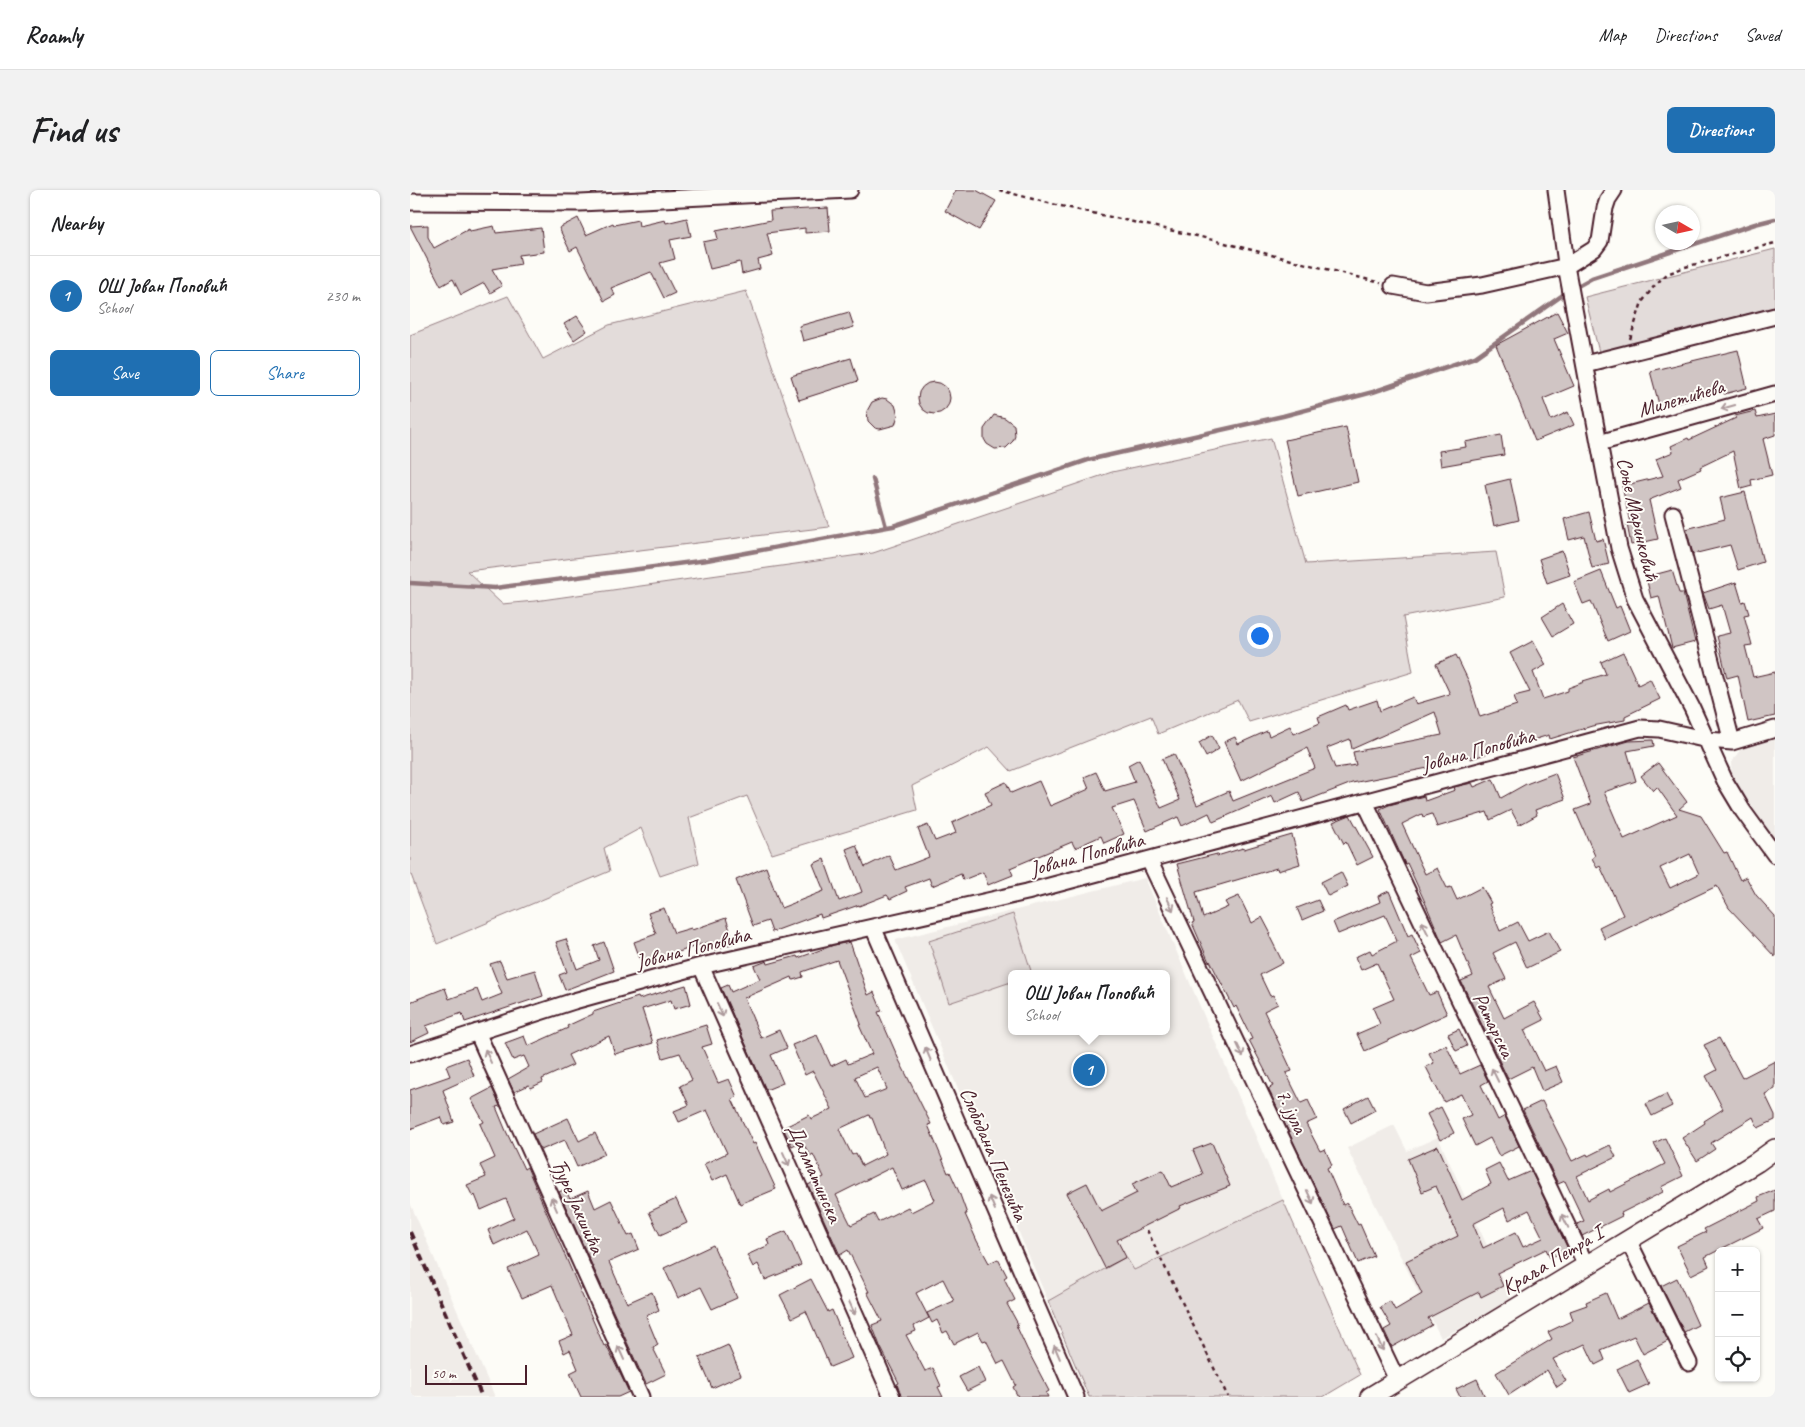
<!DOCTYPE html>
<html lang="en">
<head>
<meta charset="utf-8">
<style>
  :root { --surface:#fff; --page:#f2f2f2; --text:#202124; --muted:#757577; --line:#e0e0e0; --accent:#1f6fb2 }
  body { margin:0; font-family:Caveat,sans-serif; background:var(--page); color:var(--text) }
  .controls { position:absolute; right:15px; bottom:15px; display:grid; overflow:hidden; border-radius:8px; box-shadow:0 1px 4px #0004 }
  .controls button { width:45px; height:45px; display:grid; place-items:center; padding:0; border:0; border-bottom:1px solid var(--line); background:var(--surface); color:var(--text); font:25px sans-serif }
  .compass { position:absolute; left:1245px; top:15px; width:45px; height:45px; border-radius:50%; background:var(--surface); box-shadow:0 1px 4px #0004; rotate:99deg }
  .scale { position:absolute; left:15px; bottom:12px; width:102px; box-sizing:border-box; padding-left:5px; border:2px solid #4a1f2b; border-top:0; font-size:14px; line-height:18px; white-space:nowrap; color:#4a1f2b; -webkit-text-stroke:4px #fdfcf7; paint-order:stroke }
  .you { position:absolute; left:849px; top:445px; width:18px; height:18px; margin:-12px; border:4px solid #fff; border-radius:50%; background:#1a73e8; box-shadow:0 0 0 8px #1a73e833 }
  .badge { display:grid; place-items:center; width:32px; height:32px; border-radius:50%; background:var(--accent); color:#fff; font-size:16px; font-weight:700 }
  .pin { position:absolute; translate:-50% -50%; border:2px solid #fff; box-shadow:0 1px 5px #0006 }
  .popup { position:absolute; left:598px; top:780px; width:162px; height:65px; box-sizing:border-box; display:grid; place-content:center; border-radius:8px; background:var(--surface); filter:drop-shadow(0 1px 4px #0005); font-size:16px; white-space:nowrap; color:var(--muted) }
  .popup b { font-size:19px; color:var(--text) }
  .popup::after { content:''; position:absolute; left:50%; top:100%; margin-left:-10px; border:10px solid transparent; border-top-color:var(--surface) }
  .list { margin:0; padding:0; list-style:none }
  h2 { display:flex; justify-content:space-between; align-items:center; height:65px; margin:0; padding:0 20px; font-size:21px }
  h2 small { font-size:16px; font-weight:400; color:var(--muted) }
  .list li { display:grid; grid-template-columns:32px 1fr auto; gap:15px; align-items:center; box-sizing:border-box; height:80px; padding:0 20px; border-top:1px solid var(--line) }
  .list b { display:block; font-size:19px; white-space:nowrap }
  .list p { margin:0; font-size:16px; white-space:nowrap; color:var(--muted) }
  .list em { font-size:16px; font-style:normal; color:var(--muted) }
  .actions { display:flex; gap:10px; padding:15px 20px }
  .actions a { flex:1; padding:11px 0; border:1px solid var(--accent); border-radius:8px; text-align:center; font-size:18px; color:var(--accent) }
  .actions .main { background:var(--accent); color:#fff }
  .icon { flex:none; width:28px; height:28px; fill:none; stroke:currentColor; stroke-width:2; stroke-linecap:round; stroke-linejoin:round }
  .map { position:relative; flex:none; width:1365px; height:1207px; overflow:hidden; border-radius:8px }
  header { display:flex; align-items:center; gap:30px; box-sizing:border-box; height:70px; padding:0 25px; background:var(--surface); border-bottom:1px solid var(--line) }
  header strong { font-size:24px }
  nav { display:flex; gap:28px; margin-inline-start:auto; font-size:18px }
  .intro { display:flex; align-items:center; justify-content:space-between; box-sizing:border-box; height:120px; padding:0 30px }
  h1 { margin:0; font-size:35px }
  .button { padding:12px 22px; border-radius:8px; background:var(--accent); color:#fff; font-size:18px; font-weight:700 }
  main { display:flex; gap:30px; padding:0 30px }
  aside { flex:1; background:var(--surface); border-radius:8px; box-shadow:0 1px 4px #0004 }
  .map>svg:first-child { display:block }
  .built { fill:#f0ece8; fill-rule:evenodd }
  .green { fill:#e3dcda; stroke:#967e82 }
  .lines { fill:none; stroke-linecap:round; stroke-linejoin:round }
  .stream { stroke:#91777b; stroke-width:4.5 }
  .building { fill:#d0c5c4; stroke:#4a1f2b; fill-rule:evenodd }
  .minor-casing { stroke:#4a1f2b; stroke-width:19 }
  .major-casing { stroke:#4a1f2b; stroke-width:22 }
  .path { stroke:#4a1f2b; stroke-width:2.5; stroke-dasharray:4 4; stroke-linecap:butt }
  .minor { stroke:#fdfcf7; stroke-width:15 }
  .major { stroke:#fdfcf7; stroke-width:19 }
  .rail { stroke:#4a1f2b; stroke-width:4; stroke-dasharray:8 4; stroke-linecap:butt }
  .oneway { stroke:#ac999b }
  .labels { text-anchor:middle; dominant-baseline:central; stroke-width:4; stroke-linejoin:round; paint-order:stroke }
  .street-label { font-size:21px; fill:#4a1f2b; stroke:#fdfcf7 }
</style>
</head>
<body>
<header>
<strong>Roamly</strong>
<nav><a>Map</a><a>Directions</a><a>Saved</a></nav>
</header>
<div class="intro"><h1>Find us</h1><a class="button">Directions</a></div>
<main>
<aside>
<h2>Nearby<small></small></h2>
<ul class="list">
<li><span class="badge">1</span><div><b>ОШ Јован Поповић</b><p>School</p></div><em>230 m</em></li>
</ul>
<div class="actions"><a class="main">Save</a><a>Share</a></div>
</aside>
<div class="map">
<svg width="1365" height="1207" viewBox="0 0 1365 1207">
  <rect width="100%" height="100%" fill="#fdfcf7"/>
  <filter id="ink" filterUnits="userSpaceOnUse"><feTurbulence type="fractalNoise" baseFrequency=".02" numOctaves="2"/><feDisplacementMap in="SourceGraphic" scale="10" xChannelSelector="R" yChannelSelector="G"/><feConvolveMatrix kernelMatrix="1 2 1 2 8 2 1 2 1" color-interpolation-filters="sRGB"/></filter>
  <g filter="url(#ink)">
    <path class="built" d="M1365,547V656L1322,591L1321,573L1332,557Z
      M735,688L873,1010L724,1080L716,1067L638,1111L485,750ZM602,784H756V841H602Z
      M984,935L997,961L1028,947L1102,1111L1031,1148L937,958Z
      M0,1013L85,1207H0Z"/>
    <path class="green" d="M1365,59V117L1189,162L1175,107Z
      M336,101L419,337L57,381L92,414L125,411L463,363L702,282L861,248L896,374L1086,362L1095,407L993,427L1003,482L839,532L828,510L748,544L741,526L601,581L579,557L502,596L507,620L362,664L337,606L279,628L289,673L250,686L231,638L194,658L200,681L27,754L0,682V145L98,106L133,169L199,135Z
      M603,724L622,784H602L601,792L539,813L519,751Z
      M873,1010L950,1185L913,1207H679L638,1111L716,1067L724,1080Z"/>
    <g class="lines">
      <path class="stream" d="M1164,98L1182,88L1345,34L1365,29
        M463,289L476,337
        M0,393L85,398L297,370L483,336L678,270L873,226L963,202L1065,167L1157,102"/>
    </g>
    <path class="building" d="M546,0H566L586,11L569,40L535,21Z
      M418,18L420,41L395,43V38L357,43L363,66L348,70L350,79L332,84L330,72L300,79L293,52L308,49L306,41L361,30L360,21Z
      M168,28L176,45L203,33L204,35L228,30L229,36L255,30L256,33L277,28L281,46L260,50L265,69L250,73L265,103L254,108L241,82L201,98L205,105L194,111L167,57L160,61L149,38Z
      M18,35V47L24,58L59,39L60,41L84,36L86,43L131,38L134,62L109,65L111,74L82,79L92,96L80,103L74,93L51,105L43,89L31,96L0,36Z
      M439,122L444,137L393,151L389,136Z
      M1147,122L1158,143L1144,149L1164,196L1133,209L1141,230L1158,222L1164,235L1125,251L1086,155Z
      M167,126L177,141L164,150L154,134Z
      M1328,160L1337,198L1314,204L1313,201L1250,218L1240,181Z
      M441,168L448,191L389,210L381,186Z
      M508 208a16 16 0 1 1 32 0a16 16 0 1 1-32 0Z
      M472,208L477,209L485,215L488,225L485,235L470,239L465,238L458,231L457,221L462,212Z
      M1345,221L1347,228L1365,224V245L1353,249L1362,285L1341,290L1342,296L1331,299L1323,261L1290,277L1291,279L1268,289L1271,297L1239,310L1248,349L1221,355L1217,334L1220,333L1212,296L1253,286L1246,269L1263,262L1261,256L1278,248L1279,250L1326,228L1325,226Z
      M584,225L595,228L604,235L605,246L603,251L596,258L585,259L577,254L574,249V239Z
      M936,237L948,292L888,306L875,250Z
      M1091,245L1094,265L1031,276L1029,261L1056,257L1055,252Z
      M1100,289L1109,330L1084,336L1075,295Z
      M1335,302L1353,372L1328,380L1320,355L1283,364L1276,339L1315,329L1310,308Z
      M1179,322L1186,351L1193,349L1199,374L1182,378L1174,346L1159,350L1154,329Z
      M1152,361L1160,385L1137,393L1129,369Z
      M1262,380L1269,403H1273L1285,452L1262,458L1249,406L1241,408L1236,387Z
      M1191,381L1206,418L1210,416L1220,441L1198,451L1181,411L1173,414L1164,392Z
      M1326,392L1332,412L1335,411L1339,424L1334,425L1342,455L1335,456L1343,487L1365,482V526L1338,532L1328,485L1317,488L1307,446L1320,443L1312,415L1299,419L1293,403Z
      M1152,414L1163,434L1143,446L1132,427Z
      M1123,451L1136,475L1123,482L1133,509L1158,501V498L1174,492L1173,491L1196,484L1191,472L1213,462L1228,495L1240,489L1250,509L1215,526V530L1182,536L1140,549L1139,545L1110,554V552L1061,569L1060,566L1028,576L942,593L893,612L889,602L865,613L862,606L803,632L799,623L772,636L768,627L737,641L724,611L702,618L714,644L694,653L691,646L665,658L662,652L600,678L603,685L578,695L573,682L553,690L551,684L522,696L519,688L495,697L497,701L480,709L477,705L449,716V715L411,728L410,724L362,742L358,731L343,736L326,690L356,677L371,718L414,701L403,674L414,669L429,711L452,702L436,659L446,655L455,677L479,665L486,680L519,667L508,639L518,635L525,651L546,643L542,633L581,615L575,602L596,592L601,603L629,591L640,616L679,599L674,587L686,582L695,601L725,592L718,575L729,569L751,618L770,610L752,569L764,564L787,615L819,601L823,611L905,578L897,558L831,591L814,552L825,547L828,554L857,541L859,546L880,536L884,544L910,533L908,527L936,515L938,520L967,510L970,521L1003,507L1006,514L1040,504L1026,474L1046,465L1059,492L1070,527L1107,515L1104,506L1120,502L1100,463ZM1025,522L1032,545L943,562L946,575L925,578L917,558L940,549L942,559Z
      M802,545L809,559L796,567L789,553Z
      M1243,550L1244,556L1217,561L1226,591L1194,602L1214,649L1267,625L1247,597L1243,601L1231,586L1248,573L1277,612L1269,619L1291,626L1314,663L1317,662L1330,690L1336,687L1346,705L1365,726V767L1319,718L1307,696L1195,749L1189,737L1213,725L1190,676L1187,678L1182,668L1185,666L1165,620L1181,614L1163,567L1219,551ZM1280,664L1289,684L1260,698L1250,678Z
      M1145,583L1155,609L1125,620L1127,625L1109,635L1101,620L1080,630L1077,622L1027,637L1022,624L1013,627L1012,624L992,634L1015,684L1027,678L1037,698L1041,697L1047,710L1072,697L1081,713L1079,714L1090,741L1108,732L1118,751L1139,741L1150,762L1117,778L1105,752L1083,763L1096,789L1079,797L1094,828L1124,812L1134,830L1114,840L1134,881L1146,876L1153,892L1132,901L1122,877L1098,889L1051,791L1063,786L1046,745L1032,752L1014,710L997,673L995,674L970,619L979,615L1014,606L1015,611L1045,600L1044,597L1062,593L1064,597L1083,589L1091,608L1116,594Z
      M940,625L963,667L947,675L936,652L934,654L923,632Z
      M882,645L890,674L868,681L867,678L786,702L793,728L818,717L815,712L829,706L842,733L852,727L861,744L859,745L873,773L850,785L860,806L863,805L868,814L854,821L882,881L876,883L891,913L898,910L907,929L896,934L910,961L915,959L922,975L917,978L933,1015L937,1013L948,1035L950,1034L964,1066L948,1073L932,1036L925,1039L858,899L863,896L839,850L842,849L826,816L824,818L800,771L799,772L782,733L784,732L767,674L807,664V666L833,658L834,659Z
      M931,682L938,696L918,706L911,692Z
      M979,701L998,746L1002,744L1011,763L1001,768L1019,805L1027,802L1037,824L955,861L947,844L970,834L963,818L984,809L967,773L951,780L945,767L960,760L962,764L987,751L975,725L928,744L923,732L970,712L968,706Z
      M908,710L913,721L892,730L887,718Z
      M254,718L264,743L281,738L282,740L316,728L324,753L301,761L298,752L254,767L255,769L233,777L224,752L246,744L238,723Z
      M156,749L167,779L189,770L184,756L194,752L204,781L155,800L149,785L157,782L146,752Z
      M440,752L458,805L464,802L472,821L468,822L489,870L521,934L518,935L538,983L540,982L549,1002L557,1024H555L567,1051L579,1073L588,1069L597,1086L594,1088L605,1110L597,1114L608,1134L606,1135L617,1159L639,1201L636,1203L638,1207H608L603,1197L606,1195L594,1171L588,1174L576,1150L573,1151L568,1142L544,1154L537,1141L533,1143L527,1130L522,1133L517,1123L544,1111L533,1089L506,1103L519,1128L504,1136L506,1141L496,1145L515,1181L523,1178L531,1196L528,1197L533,1207H491L487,1194L489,1193L470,1156L462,1135L472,1131L457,1102H459L438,1060L430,1065L398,995L414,987L403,964L400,966L392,951L382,956L373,938L399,925L401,929L422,919L403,881L395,885L382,855L407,845L421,876L436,869L438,874L462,864L449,835L451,834L427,770L392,782L393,787L383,790L382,787L334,808L351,848L369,840L377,858L361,865L373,893L356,900L311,798L318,795L321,802L350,789L344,776L357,771L358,774L387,766L388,768L424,755ZM467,877L477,899L455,908L445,887ZM459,925L460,928H462L476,964L452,976L446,963L442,965L429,939ZM482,977L492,1000L516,990L525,1010L501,1022L498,1017L468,1032L464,1024L441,1035L426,1005Z
      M90,771L97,788L125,780L133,806L55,832L52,823L16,836L19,843L0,852V812L35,798L39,809L67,799L72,812L92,804L80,774Z
      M276,795L281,814L264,819L261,810L232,819L243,853L205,864L199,846L158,865L163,875L132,889L133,892L120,898L119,895L104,902L98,889L119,877L114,866L103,870L95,853L114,846L118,856L158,838L157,836L183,824V822L228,807L229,809Z
      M296,835L302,854L292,857L308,893L319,889L327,907L322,909L343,954L345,953L366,999L330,1014L317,984L302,991L294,974L317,963L297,920L269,932L264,921L279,915L270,896L282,890L270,863L253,868L247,850Z
      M1049,839L1057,856L1046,861L1038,844Z
      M1309,848L1322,872L1323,871L1332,888L1365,871V899L1355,904L1365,925V930L1348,938L1343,927L1301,953L1305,959L1287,971L1272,948L1295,933L1294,931L1313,919L1296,886L1307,880L1294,855Z
      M1036,855L1050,884L1070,875L1078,891L1071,895L1088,930L1095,926L1109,956L1089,966L1080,948L1065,956L1052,929L1061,925L1051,904L1034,912L1016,877L1024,873L1019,863Z
      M57,868L64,886L33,900L44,932L34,935L31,927L0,939V900L40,886L36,876Z
      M82,898L90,916L86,917L96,941L114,979L117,977L194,1156L196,1155L219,1202L208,1207H171L160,1183L168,1179L160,1160L154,1163L149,1151L163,1145L142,1095L112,1108L98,1079L129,1065L117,1039L84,1055L78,1040L104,1028L96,1009L71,1020L65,1005L63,1007L57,995L76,987L70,975L85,968L70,934L74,932L61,909Z
      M1256,904L1262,916L1242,926L1236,914Z
      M958,906L965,920L941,933L934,919Z
      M1132,911L1162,971L1177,964L1178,966L1200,955L1206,967L1167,986L1178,1010L1199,999L1200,1002L1255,974L1244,953L1255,948L1273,986L1251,997L1253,1002L1211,1023L1212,1026L1172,1046L1167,1034L1174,1031L1155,991L1148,994L1113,920Z
      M1031,917L1044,943L1030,950L1017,924Z
      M158,928L169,951L185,943L195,964L167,977L155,950L131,960L123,944Z
      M802,953L820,996L770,1016L771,1018L707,1050L716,1067L695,1078L657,1003L677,993L691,1021L727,1003L722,994L753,980L761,997L793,984L783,960Z
      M1028,956L1052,1010L1081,994L1075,980L1089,973L1098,991L1121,981L1158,1059L1140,1068L1136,1059L1087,1083L1093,1096L1071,1107L1069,1102L1018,1128L1022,1135L982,1157L974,1140L981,1136L970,1117L980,1111L985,1120L1012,1104L996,1071L1048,1046L1026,996L1012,1002L998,969ZM1094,1018L1099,1030L1119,1020L1133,1048L1113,1057L1106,1042L1073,1058L1063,1034Z
      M155,999L160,1009L178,1001L185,1018L201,1010L218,1046L223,1044L229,1059L199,1072L217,1113L242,1102L249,1120L236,1126L248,1155L243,1158L256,1184L236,1194L149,1002Z
      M1365,1000V1021L1348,1029L1353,1038L1295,1067L1299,1076L1281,1085L1267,1056L1296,1042L1294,1039L1349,1011L1348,1007Z
      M266,1009L277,1033L250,1045L239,1022Z
      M376,1041L391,1075L355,1090L348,1074L343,1077L337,1065L359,1055L357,1049Z
      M303,1055L327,1108L302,1119L291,1097L268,1108L254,1078Z
      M1267,1088L1288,1135L1274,1142L1251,1096Z
      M401,1089L418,1122L422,1120L442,1168L420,1177L396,1121L382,1128L370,1105Z
      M1196,1103L1207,1129L1239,1113L1258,1151L1233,1164L1224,1146L1191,1160L1195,1170L1185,1175L1175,1154L1143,1169L1156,1191L1147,1197L1137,1180L1099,1205L1086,1183L1142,1149L1138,1142L1163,1130L1160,1121L1177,1115L1176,1112Z
      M318,1155L331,1185L302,1198L289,1168Z
      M1227,1169L1239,1194L1219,1203L1207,1179Z
      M568,1177L575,1192L557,1201L549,1187Z
      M1067,1189L1075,1207H1050L1046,1199Z"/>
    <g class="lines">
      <defs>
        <path id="minor" d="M1146,0L1157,81L1189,253L1209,358L1225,409L1282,518L1315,591L1333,621L1365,665
          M0,12L170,13L440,0
          M983,96L1016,102L1072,95L1157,76L1184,59L1190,51L1195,18L1198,9L1204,0
          M1175,174L1365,126
          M1189,253L1365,204
          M1263,324L1322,552
          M955,612L1176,1075
          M739,670L987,1190
          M463,737L666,1207
          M291,776L482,1207
          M67,842L231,1207
          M0,864L164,811L291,776L617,702L1230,538L1249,539L1298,550L1322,552L1365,539
          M1218,1050L1279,1173"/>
        <path id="major" d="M960,1207L1347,972L1365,959"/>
      </defs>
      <use href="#minor" class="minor-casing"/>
      <use href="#major" class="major-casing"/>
      <path class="path" d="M589,0L642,14L791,47L971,93
        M1220,149L1232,112L1245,95L1257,84L1275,77L1365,53
        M737,1040L818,1207"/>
      <use href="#minor" class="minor"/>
      <use href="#major" class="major"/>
      <path class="rail" d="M0,1042L72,1207"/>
    </g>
    <defs><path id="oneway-shaft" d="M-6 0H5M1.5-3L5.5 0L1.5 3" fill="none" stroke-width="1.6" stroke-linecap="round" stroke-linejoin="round" transform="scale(1.25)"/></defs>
    <g class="oneway">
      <use href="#oneway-shaft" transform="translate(1318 217) rotate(164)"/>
      <use href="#oneway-shaft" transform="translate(760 714) rotate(65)"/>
      <use href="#oneway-shaft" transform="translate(1015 738) rotate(-116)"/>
      <use href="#oneway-shaft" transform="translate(310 820) rotate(66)"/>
      <use href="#oneway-shaft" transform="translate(830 860) rotate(65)"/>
      <use href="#oneway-shaft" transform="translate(518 864) rotate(-113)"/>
      <use href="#oneway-shaft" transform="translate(78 866) rotate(-114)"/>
      <use href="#oneway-shaft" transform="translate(1085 885) rotate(-116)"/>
      <use href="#oneway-shaft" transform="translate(376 969) rotate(66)"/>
      <use href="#oneway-shaft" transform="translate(900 1007) rotate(65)"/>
      <use href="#oneway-shaft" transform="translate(582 1013) rotate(-113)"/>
      <use href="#oneway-shaft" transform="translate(144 1014) rotate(-114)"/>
      <use href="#oneway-shaft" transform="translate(1155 1031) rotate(-116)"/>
      <use href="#oneway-shaft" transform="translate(442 1118) rotate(66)"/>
      <use href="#oneway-shaft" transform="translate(970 1154) rotate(65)"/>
      <use href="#oneway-shaft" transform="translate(647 1162) rotate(-113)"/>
      <use href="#oneway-shaft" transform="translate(211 1163) rotate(-114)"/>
    </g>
  </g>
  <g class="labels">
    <g class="street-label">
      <text transform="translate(1271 208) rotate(-16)">Милетићева</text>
      <text transform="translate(1228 329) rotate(77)">Соње Маринковић</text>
      <text transform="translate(1068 560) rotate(-15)">Јована Поповића</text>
      <text transform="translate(677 664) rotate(-15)">Јована Поповића</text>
      <text transform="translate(283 758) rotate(-14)">Јована Поповића</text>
      <text transform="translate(1084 835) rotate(64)">Ратарска</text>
      <text transform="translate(882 921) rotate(65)">7. јула</text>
      <text transform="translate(584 964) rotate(67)">Слободана Пенезића</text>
      <text transform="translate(405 983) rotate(66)">Далматинска</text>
      <text transform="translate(168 1016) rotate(66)">Ђуре Јакшића</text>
      <text transform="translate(1142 1070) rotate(-31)">Краља Петра I</text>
    </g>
  </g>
</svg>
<div class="controls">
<button>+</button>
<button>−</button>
<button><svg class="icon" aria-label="locate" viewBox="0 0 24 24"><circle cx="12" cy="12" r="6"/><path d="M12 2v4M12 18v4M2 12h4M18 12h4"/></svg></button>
</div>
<svg class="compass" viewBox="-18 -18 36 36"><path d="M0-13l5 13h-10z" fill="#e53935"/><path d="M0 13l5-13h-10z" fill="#757577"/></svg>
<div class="scale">50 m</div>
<div class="you"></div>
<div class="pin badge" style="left:679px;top:880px">1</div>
<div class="popup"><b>ОШ Јован Поповић</b>School</div>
</div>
</main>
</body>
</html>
